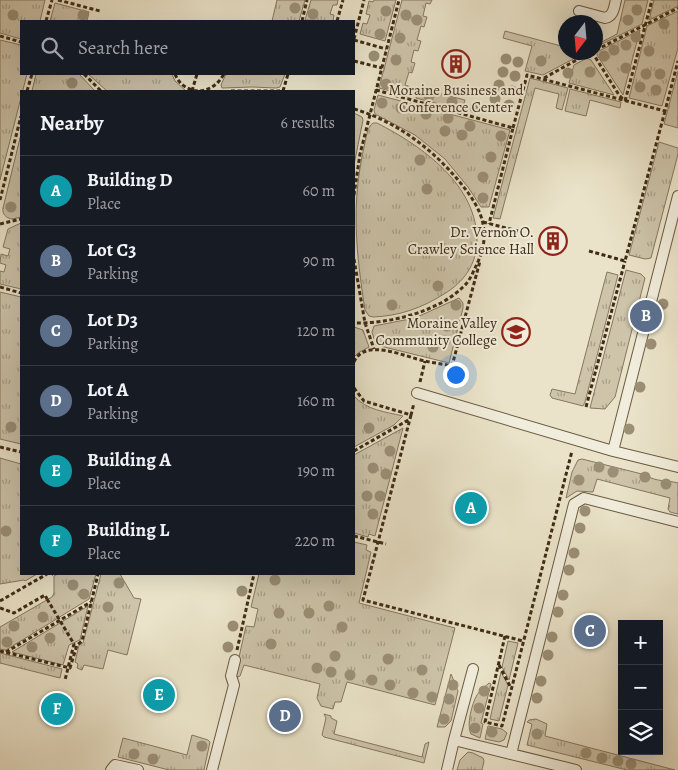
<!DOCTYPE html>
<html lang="en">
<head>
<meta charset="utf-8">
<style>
  :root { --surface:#171b24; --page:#20242c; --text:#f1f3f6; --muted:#9ea1a6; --line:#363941; --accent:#db2777 }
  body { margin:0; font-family:Alegreya,serif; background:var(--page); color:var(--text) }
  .controls { position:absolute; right:15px; bottom:15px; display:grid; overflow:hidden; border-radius:0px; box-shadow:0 5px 20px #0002 }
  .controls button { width:45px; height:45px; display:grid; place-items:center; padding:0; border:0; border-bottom:1px solid var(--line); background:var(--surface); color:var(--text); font:25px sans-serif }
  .compass { position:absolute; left:558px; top:15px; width:45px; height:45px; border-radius:50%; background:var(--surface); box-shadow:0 5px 20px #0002; rotate:196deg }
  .you { position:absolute; left:455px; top:374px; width:18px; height:18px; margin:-12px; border:4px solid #fff; border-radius:50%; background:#1a73e8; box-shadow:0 0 0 8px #1a73e833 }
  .badge { display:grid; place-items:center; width:32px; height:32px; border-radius:50%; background:var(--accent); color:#fff; font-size:16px; font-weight:700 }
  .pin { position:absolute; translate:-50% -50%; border:2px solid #fff; box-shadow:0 1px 5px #0006 }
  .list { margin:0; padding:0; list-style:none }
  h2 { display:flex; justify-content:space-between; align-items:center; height:65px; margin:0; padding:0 20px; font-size:21px }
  h2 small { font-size:16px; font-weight:400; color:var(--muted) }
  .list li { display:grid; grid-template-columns:32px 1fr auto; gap:15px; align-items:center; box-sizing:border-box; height:70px; padding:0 20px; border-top:1px solid var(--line) }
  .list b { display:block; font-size:19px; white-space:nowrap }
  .list p { margin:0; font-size:16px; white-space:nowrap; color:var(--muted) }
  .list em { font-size:16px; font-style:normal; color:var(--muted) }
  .icon { flex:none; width:28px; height:28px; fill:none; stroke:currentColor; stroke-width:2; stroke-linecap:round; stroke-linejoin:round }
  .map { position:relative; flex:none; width:678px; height:770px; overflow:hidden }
  .search { position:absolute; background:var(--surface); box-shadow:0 5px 20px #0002; left:20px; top:20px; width:335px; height:55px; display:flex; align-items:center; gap:12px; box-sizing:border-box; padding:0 18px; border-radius:0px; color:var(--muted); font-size:19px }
  .panel { position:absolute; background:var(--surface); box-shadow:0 5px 20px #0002; left:20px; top:90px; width:335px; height:485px; border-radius:0px }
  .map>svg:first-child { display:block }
  .grass { fill:url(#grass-tufts); stroke:#867860 }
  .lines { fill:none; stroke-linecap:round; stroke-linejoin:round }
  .lane-casing { stroke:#6a5a42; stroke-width:12 }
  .path { stroke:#3f2c15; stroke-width:3; stroke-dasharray:4 2.5; stroke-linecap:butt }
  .lane { stroke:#f1eddc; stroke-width:10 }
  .path-bridge { stroke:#3f2c15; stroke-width:3; stroke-dasharray:4 2.5; stroke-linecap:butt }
  .tree { fill:#9b8f76 }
  .labels { text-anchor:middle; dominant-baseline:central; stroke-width:4; stroke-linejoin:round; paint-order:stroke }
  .poi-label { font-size:15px; fill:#3f2c15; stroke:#f1eddc; text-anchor:end }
</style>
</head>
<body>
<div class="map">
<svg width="678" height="770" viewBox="0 0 678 770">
  <defs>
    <pattern id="grass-tufts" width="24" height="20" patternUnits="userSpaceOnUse" patternTransform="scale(1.25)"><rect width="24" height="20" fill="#cdc4aa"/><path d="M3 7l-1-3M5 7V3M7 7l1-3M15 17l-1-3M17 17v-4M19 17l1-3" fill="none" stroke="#a89f89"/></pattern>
  </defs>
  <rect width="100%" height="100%" fill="#eae3c9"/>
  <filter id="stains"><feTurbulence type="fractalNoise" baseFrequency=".004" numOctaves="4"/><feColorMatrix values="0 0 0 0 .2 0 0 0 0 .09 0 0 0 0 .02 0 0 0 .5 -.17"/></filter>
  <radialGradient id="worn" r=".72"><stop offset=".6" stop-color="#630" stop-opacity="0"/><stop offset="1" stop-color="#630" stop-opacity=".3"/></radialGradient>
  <path class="grass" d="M0,0H45L40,21H21V39L0,33Z
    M277,0H305L299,21H272Z
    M311,0H338L337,5H333L330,14L334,15L333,21L305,20Z
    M374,0H396L385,41L360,34L363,23L367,24L370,15L366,14L369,1L373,2Z
    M402,0H432L430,4L426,3L423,16L427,17L424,27L421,26L417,40L421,41L418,51L414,50L411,62L415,63L412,73L409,72L405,85L413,88L410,96L379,88Z
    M625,0H648L642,24L596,47V45L617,34Z
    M654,0H678V6L649,20Z
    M55,3L89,12L87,21H50Z
    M678,11V48L662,106L629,98L647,26Z
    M640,30L623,95L597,55V52Z
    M505,31L565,47L566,52L577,53L575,58L543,75L525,71L532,46L503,38Z
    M0,40L21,45V74H27L0,180Z
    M587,58L591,60L614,95L569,83L574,65Z
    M678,71V128L664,124Z
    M36,74H79L95,91H32Z
    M88,74H172L175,81L186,91H107Z
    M226,74H285L280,87L276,88L252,87L222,88L221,85Z
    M530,78L568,88L562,110L556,108L559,94L535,88L500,219L493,218Z
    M418,88L465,100L462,110L416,98Z
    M570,89L621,102L620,108L590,100L586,116L565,111Z
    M378,95L510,130L489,207H481L468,187L445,159L415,135L375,114L374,110Z
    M354,113L362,117L363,120L354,165Z
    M373,123H377C422,146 478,185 477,242C476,265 464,282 444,294C422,308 399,316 373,317L369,316L365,310C356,252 351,205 364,147C366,139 367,127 373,123Z
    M21,134V217L12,219C6,218 2,214 3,208Z
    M659,142L678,148V154L651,258L645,259L629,255Z
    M21,223V289L0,284V271L4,272L6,265L0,263L1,254L8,256L10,249L3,247L8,229Z
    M626,270L641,274L645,278L615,397L605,409L590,408Z
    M607,272L618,275L585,402L583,406L552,398L550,395L552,389L575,394Z
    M0,292L21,297V444L0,439Z
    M459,298L463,303V308L449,363L376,345L372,332L374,326L415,318Z
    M354,327L363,330L369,347L358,353L354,357Z
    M354,396C366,410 386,412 403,416L394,425L354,447Z
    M403,428L375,536L369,534L368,537L354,533V455Z
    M0,458L21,464V574H37L25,581L24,580L0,584Z
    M582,459L646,475C655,482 667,480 678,483V514L670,512L668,509L670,498L597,479L593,492L577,491L566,498L572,472L578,460Z
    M354,542L367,545L366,550L371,552L359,603L455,628L435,705L347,682L341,702H335L333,709L321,706L317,698L320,684L244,665L240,676L238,677L235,675L246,626L254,627L258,609L251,607L259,574H354Z
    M58,574H96L89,599L6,650L0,649V627L52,597L54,593V576Z
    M101,574H120L134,598L141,599L127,655L108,650L103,669L84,665L82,670L77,668L78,664L75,662L79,645L83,643Z
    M88,606L80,640L69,645L63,665L12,652Z
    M508,641L518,643L509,680L502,667Z
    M0,653L62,669L60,678L0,663Z
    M501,672L508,685L499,721L490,719Z
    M451,674L458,691L451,721L445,727H437Z
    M489,683L491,684L481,723L483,724L480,738L471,734C466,726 472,703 477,695C480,690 485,687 489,683Z
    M324,714L331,716V718L337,721L334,734L422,757L425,744L429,742L424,763L324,737L322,735L326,718Z
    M536,719L547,724L545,736L675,770H627L527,745L532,724L527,722L529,720Z
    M488,726L502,729L507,733L504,740L499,742L485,739Z
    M192,735L208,740L210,742L204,770H169L118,757L123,738L187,755Z
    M468,752L473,753L483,758L484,761L482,770H457L460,760Z"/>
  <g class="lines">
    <defs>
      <path id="lane" d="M579,11L605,18C614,16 614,7 616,0
        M417,393L613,451L678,467
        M613,451L678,196
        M454,740L473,669
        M511,754L574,504L584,498L678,522
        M111,770L115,765L138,770
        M212,770L234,685L231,676L235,660
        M447,770L454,740L576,770"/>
    </defs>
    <use href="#lane" class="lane-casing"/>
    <path class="path" d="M58,0L100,11
      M46,21L52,0
      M302,21L307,0
      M337,21L343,0
      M0,36L21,42
      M354,39L364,0
      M354,40L386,49
      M596,50L678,8
      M592,52L619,95L624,100
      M354,61L382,68
      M84,74L101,91
      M175,74C179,84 187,90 198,91
      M544,78L591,52
      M376,90L513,128L489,224
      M27,91L32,74
      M192,91L197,74
      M200,91C212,89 218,84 224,74
      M231,91H280
      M283,91L288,74
      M625,101L652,0
      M354,109C399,122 438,153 466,190C473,199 481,212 483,224C486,238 483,251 477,264C473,272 470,281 463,287C438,312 388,324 354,323
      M513,128L527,75L665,111L678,61
      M354,195L360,154L399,0
      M0,200L21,116
      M483,222L518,231
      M0,224L21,219
      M589,251L625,261L665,111
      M354,259L365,323L374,349
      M0,287L21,293
      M354,362C365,337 405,357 425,361C434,363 443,364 452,366L480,261
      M420,382L425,361
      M354,388L364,401L411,415L414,403
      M586,407L625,261
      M411,415L363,600L523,641
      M0,447L21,452
      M354,451L410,419
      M354,536L386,544
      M52,574H53
      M0,601L47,574
      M0,608L14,613L45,595L47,599
      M505,636L485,722L502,726L572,451
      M237,650L254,574
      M0,651L70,668L77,645L82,641L98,574
      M6,652L91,602
      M499,665L511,688"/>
    <use href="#lane" class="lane"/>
    <path class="path-bridge" d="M47,599L74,644L65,680"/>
  </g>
  <g class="tree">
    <circle cx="295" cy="8" r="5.5"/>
    <circle cx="637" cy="10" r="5.5"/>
    <circle cx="386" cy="11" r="5.5"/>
    <circle cx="313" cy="14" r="5.5"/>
    <circle cx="13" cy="15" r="5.5"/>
    <circle cx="83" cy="15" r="5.5"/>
    <circle cx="406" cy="15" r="5.5"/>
    <circle cx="417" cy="20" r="5.5"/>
    <circle cx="628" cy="20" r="5.5"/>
    <circle cx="664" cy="24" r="5.5"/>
    <circle cx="380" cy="34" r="5.5"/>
    <circle cx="636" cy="37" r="5.5"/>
    <circle cx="400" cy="38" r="5.5"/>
    <circle cx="626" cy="45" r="5.5"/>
    <circle cx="614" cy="50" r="5.5"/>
    <circle cx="649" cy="51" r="5.5"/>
    <circle cx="374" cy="56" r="5.5"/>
    <circle cx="604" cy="56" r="5.5"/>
    <circle cx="506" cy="59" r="5.5"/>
    <circle cx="396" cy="60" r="5.5"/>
    <circle cx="541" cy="61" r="5.5"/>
    <circle cx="518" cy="62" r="5.5"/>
    <circle cx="626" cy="68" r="5.5"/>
    <circle cx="503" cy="72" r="5.5"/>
    <circle cx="590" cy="72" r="5.5"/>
    <circle cx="568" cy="73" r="5.5"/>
    <circle cx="646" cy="74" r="5.5"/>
    <circle cx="660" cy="74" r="5.5"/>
    <circle cx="515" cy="76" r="5.5"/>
    <circle cx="72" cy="83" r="5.5"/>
    <circle cx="386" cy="84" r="5.5"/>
    <circle cx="499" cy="85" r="5.5"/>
    <circle cx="640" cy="87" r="5.5"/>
    <circle cx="656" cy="90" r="5.5"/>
    <circle cx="407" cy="91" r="5.5"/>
    <circle cx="512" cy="91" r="5.5"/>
    <circle cx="429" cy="96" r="5.5"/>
    <circle cx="495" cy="99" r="5.5"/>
    <circle cx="452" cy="102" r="5.5"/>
    <circle cx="382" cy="103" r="5.5"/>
    <circle cx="509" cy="105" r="5.5"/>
    <circle cx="401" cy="108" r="5.5"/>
    <circle cx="475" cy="108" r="5.5"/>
    <circle cx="426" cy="114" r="5.5"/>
    <circle cx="448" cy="118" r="5.5"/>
    <circle cx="470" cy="126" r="5.5"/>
    <circle cx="445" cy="131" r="5.5"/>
    <circle cx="462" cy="135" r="5.5"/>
    <circle cx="501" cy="136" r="5.5"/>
    <circle cx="491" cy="157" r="5.5"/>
    <circle cx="420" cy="160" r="5.5"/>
    <circle cx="483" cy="177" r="5.5"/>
    <circle cx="427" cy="189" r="5.5"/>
    <circle cx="483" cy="198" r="5.5"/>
    <circle cx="11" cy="207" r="5.5"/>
    <circle cx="438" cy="286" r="5.5"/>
    <circle cx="663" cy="304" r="5.5"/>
    <circle cx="392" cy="305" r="5.5"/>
    <circle cx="456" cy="305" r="5.5"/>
    <circle cx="447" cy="326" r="5.5"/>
    <circle cx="445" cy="341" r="5.5"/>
    <circle cx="651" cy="344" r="5.5"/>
    <circle cx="433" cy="347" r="5.5"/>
    <circle cx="640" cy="387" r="5.5"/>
    <circle cx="11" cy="427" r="5.5"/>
    <circle cx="369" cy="428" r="5.5"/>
    <circle cx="629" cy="429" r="5.5"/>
    <circle cx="390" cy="451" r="5.5"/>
    <circle cx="599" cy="467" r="5.5"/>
    <circle cx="373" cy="468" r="5.5"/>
    <circle cx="613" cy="472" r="5.5"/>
    <circle cx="386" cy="474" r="5.5"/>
    <circle cx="645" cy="477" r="5.5"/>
    <circle cx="579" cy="480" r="5.5"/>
    <circle cx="666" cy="484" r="5.5"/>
    <circle cx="367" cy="496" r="5.5"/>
    <circle cx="380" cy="496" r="5.5"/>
    <circle cx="585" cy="511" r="5.5"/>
    <circle cx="373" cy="514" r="5.5"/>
    <circle cx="580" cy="528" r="5.5"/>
    <circle cx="6" cy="531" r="5.5"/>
    <circle cx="574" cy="553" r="5.5"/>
    <circle cx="569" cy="570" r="5.5"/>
    <circle cx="275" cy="580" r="5.5"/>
    <circle cx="119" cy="583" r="5.5"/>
    <circle cx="73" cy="585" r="5.5"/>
    <circle cx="242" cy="591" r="5.5"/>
    <circle cx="84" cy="594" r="5.5"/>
    <circle cx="563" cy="595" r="5.5"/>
    <circle cx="329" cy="606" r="5.5"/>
    <circle cx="108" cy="607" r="5.5"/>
    <circle cx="558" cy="612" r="5.5"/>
    <circle cx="279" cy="613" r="5.5"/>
    <circle cx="309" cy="613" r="5.5"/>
    <circle cx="43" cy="617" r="5.5"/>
    <circle cx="14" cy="626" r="5.5"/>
    <circle cx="233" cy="626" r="5.5"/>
    <circle cx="342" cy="627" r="5.5"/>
    <circle cx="552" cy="637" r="5.5"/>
    <circle cx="50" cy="638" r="5.5"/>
    <circle cx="7" cy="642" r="5.5"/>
    <circle cx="271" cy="644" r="5.5"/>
    <circle cx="32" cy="647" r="5.5"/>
    <circle cx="228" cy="647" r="5.5"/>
    <circle cx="548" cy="655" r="5.5"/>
    <circle cx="335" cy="656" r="5.5"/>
    <circle cx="388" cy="659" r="5.5"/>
    <circle cx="317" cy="668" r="5.5"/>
    <circle cx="422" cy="670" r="5.5"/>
    <circle cx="331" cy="672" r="5.5"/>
    <circle cx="350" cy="675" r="5.5"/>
    <circle cx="372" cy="680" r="5.5"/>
    <circle cx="541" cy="681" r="5.5"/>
    <circle cx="390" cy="685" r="5.5"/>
    <circle cx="453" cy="685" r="5.5"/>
    <circle cx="484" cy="691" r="5.5"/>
    <circle cx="413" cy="693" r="5.5"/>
    <circle cx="432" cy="697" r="5.5"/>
    <circle cx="537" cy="698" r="5.5"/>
    <circle cx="449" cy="699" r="5.5"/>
    <circle cx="479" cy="708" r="5.5"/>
    <circle cx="444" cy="719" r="5.5"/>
    <circle cx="475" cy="728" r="5.5"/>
    <circle cx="492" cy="732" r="5.5"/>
    <circle cx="537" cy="734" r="5.5"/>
    <circle cx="202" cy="746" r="5.5"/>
    <circle cx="586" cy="753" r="5.5"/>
    <circle cx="134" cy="754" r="5.5"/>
    <circle cx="602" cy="758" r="5.5"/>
    <circle cx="153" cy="759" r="5.5"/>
    <circle cx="618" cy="761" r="5.5"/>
    <circle cx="631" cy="764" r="5.5"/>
  </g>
  <defs>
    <symbol id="building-ring" viewBox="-11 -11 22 22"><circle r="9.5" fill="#f1eddc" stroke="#8f2418" stroke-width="1.5"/><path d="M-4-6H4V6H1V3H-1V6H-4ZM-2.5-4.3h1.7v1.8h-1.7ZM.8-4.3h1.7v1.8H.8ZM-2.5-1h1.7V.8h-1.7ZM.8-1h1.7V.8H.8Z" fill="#8f2418"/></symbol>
    <symbol id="university-ring" viewBox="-11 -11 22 22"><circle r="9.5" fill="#f1eddc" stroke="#8f2418" stroke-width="1.5"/><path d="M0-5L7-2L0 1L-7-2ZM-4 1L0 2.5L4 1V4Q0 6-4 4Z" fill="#8f2418"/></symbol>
  </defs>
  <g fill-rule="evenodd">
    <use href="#building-ring" x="440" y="48" width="32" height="32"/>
    <use href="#building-ring" x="537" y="225" width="32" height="32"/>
    <use href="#university-ring" x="500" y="316" width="32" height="32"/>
  </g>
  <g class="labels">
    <g class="poi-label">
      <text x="456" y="90" text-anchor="middle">Moraine Business and<tspan x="456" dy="17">Conference Center</tspan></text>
      <text x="534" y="232">Dr. Vernon O.<tspan x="534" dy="17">Crawley Science Hall</tspan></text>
      <text x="497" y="323">Moraine Valley<tspan x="497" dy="17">Community College</tspan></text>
    </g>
  </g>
  <rect width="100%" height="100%" filter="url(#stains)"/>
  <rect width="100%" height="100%" fill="url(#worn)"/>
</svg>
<div class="controls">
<button>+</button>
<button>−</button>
<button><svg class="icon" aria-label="layers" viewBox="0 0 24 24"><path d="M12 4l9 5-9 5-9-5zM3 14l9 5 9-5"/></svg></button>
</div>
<svg class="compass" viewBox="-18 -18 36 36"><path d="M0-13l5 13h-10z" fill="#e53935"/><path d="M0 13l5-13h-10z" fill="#9ea1a6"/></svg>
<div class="you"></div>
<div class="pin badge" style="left:471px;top:508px;background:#0f9aa8">A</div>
<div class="pin badge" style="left:646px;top:316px;background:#5c6f8a">B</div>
<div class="pin badge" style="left:590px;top:631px;background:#5c6f8a">C</div>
<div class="pin badge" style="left:285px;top:716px;background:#5c6f8a">D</div>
<div class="pin badge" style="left:159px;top:695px;background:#0f9aa8">E</div>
<div class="pin badge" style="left:57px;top:709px;background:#0f9aa8">F</div>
<div class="search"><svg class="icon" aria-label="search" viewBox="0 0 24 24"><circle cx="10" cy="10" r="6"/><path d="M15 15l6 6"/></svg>Search here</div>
<section class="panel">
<h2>Nearby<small>6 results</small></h2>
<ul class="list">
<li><span class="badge" style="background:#0f9aa8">A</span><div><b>Building D</b><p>Place</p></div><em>60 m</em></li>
<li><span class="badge" style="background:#5c6f8a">B</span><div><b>Lot C3</b><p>Parking</p></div><em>90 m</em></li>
<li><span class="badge" style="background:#5c6f8a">C</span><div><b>Lot D3</b><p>Parking</p></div><em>120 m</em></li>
<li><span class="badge" style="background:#5c6f8a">D</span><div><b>Lot A</b><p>Parking</p></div><em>160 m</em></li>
<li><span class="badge" style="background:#0f9aa8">E</span><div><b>Building A</b><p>Place</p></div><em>190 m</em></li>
<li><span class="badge" style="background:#0f9aa8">F</span><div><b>Building L</b><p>Place</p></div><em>220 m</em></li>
</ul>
</section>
</div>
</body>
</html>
